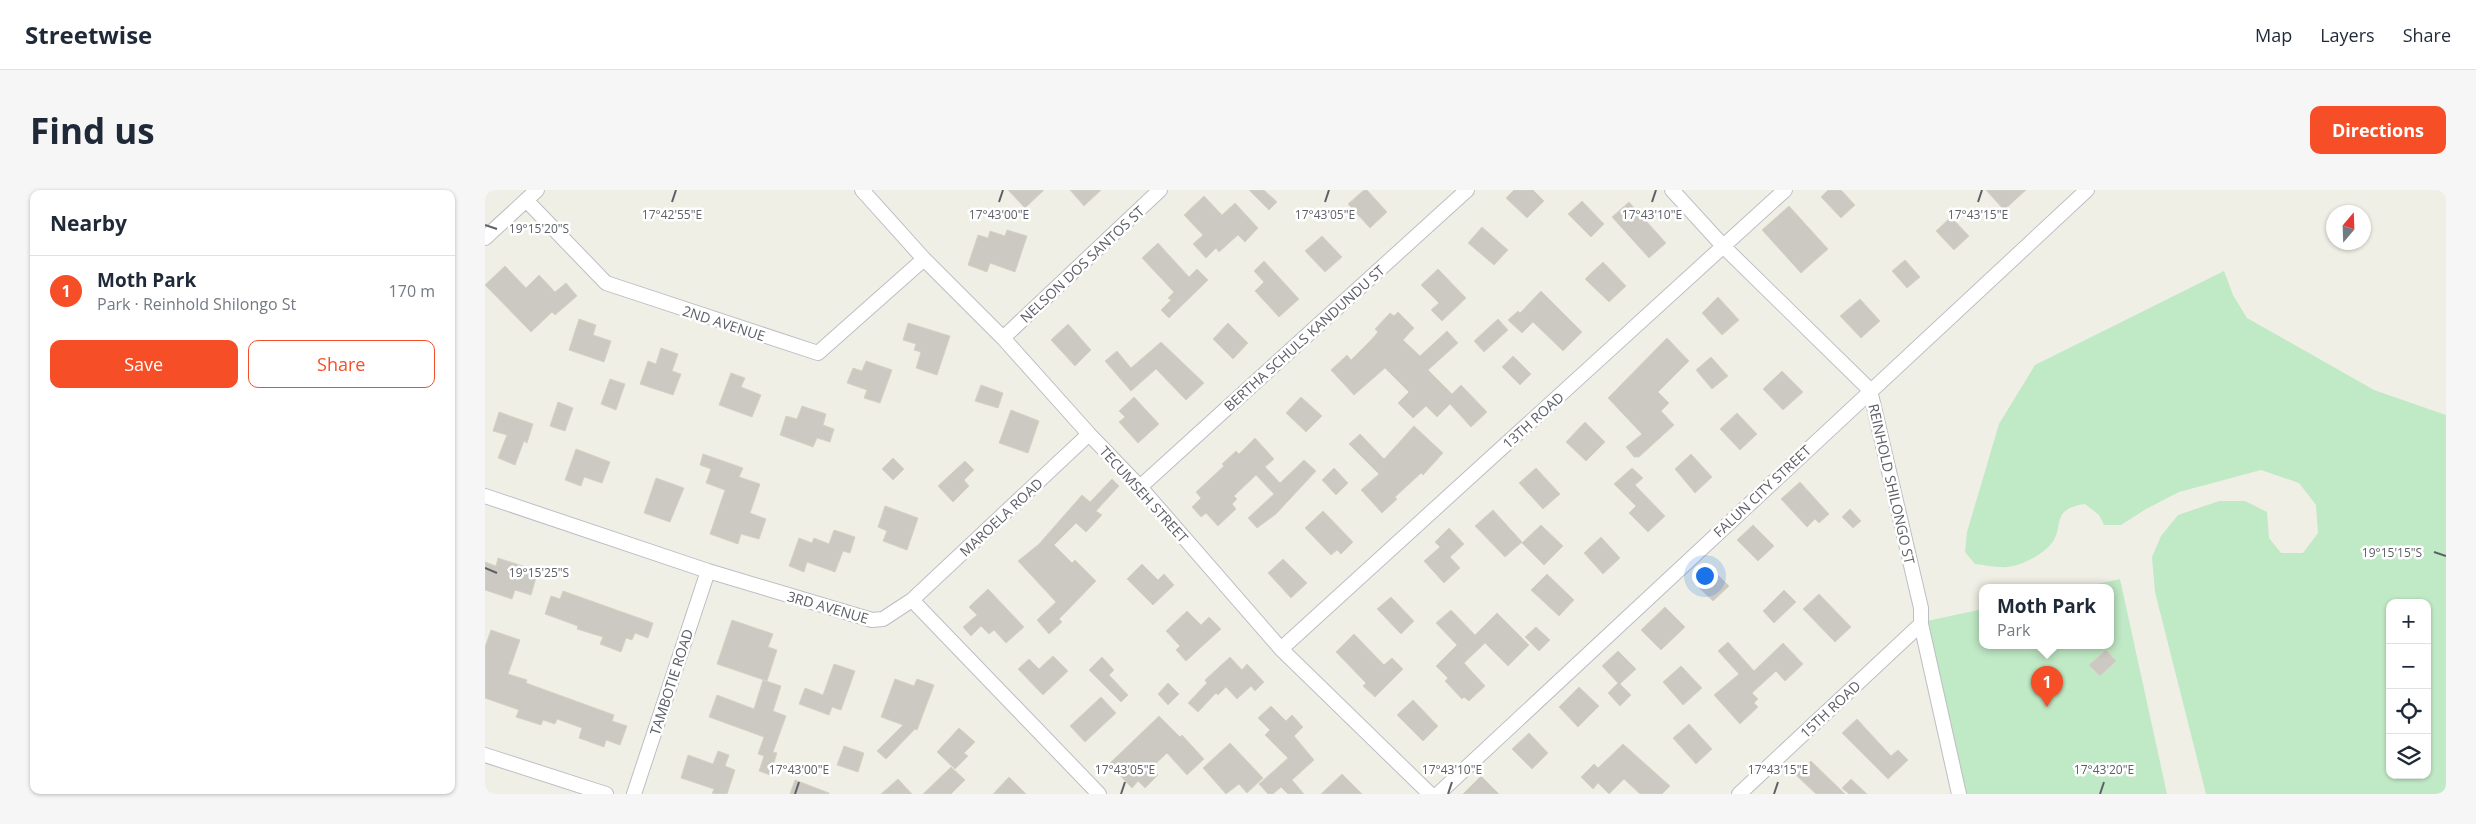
<!DOCTYPE html>
<html lang="en">
<head>
<meta charset="utf-8">
<style>
  :root { --surface:#fff; --page:#f6f6f7; --text:#1f2937; --muted:#747a83; --line:#e0e1e3; --accent:#f64e26 }
  body { margin:0; font-family:"Open Sans",sans-serif; background:var(--page); color:var(--text) }
  .controls { position:absolute; right:15px; bottom:15px; display:grid; overflow:hidden; border-radius:10px; box-shadow:0 1px 4px #0004 }
  .controls button { width:45px; height:45px; display:grid; place-items:center; padding:0; border:0; border-bottom:1px solid var(--line); background:var(--surface); color:var(--text); font:25px sans-serif }
  .compass { position:absolute; left:1841px; top:15px; width:45px; height:45px; border-radius:50%; background:var(--surface); box-shadow:0 1px 4px #0004; rotate:19deg }
  .you { position:absolute; left:1219px; top:385px; width:18px; height:18px; margin:-12px; border:4px solid #fff; border-radius:50%; background:#1a73e8; box-shadow:0 0 0 8px #1a73e833 }
  .badge { display:grid; place-items:center; width:32px; height:32px; border-radius:50%; background:var(--accent); color:#fff; font-size:16px; font-weight:700 }
  .pin { position:absolute; translate:-50% -41px; filter:drop-shadow(0 1px 2px #0008) }
  .pin::after { content:''; position:absolute; top:26px; width:18px; height:15px; background:inherit; clip-path:polygon(0 0,100% 0,50% 100%) }
  .popup { position:absolute; left:1494px; top:394px; width:135px; height:65px; box-sizing:border-box; display:grid; place-content:center; border-radius:10px; background:var(--surface); filter:drop-shadow(0 1px 4px #0005); font-size:16px; white-space:nowrap; color:var(--muted) }
  .popup b { font-size:19px; color:var(--text) }
  .popup::after { content:''; position:absolute; left:50%; top:100%; margin-left:-10px; border:10px solid transparent; border-top-color:var(--surface) }
  .list { margin:0; padding:0; list-style:none }
  h2 { display:flex; justify-content:space-between; align-items:center; height:65px; margin:0; padding:0 20px; font-size:21px }
  h2 small { font-size:16px; font-weight:400; color:var(--muted) }
  .list li { display:grid; grid-template-columns:32px 1fr auto; gap:15px; align-items:center; box-sizing:border-box; height:70px; padding:0 20px; border-top:1px solid var(--line) }
  .list b { display:block; font-size:19px; white-space:nowrap }
  .list p { margin:0; font-size:16px; white-space:nowrap; color:var(--muted) }
  .list em { font-size:16px; font-style:normal; color:var(--muted) }
  .actions { display:flex; gap:10px; padding:15px 20px }
  .actions a { flex:1; padding:11px 0; border:1px solid var(--accent); border-radius:10px; text-align:center; font-size:18px; color:var(--accent) }
  .actions .main { background:var(--accent); color:#fff }
  .icon { flex:none; width:28px; height:28px; fill:none; stroke:currentColor; stroke-width:2; stroke-linecap:round; stroke-linejoin:round }
  .map { position:relative; flex:none; width:1961px; height:604px; overflow:hidden; border-radius:10px }
  header { display:flex; align-items:center; gap:30px; box-sizing:border-box; height:70px; padding:0 25px; background:var(--surface); border-bottom:1px solid var(--line) }
  header strong { font-size:24px }
  nav { display:flex; gap:28px; margin-inline-start:auto; font-size:18px }
  .intro { display:flex; align-items:center; justify-content:space-between; box-sizing:border-box; height:120px; padding:0 30px }
  h1 { margin:0; font-size:35px }
  .button { padding:12px 22px; border-radius:10px; background:var(--accent); color:#fff; font-size:18px; font-weight:700 }
  main { display:flex; gap:30px; padding:0 30px }
  aside { flex:1; background:var(--surface); border-radius:10px; box-shadow:0 1px 4px #0004 }
  .map>svg:first-child { display:block }
  .green { fill:#c0e9c5; fill-rule:evenodd }
  .building { fill:#cbc9c2; stroke:#d6d2c3 }
  .lines { fill:none; stroke-linecap:round; stroke-linejoin:round }
  .street-casing { stroke:#bdbec5; stroke-width:16 }
  .street { stroke:#fff; stroke-width:14 }
  .ticks { fill:none; stroke:#5d6067; stroke-width:2 }
  .labels { text-anchor:middle; dominant-baseline:central; stroke-width:5; stroke-linejoin:round; paint-order:stroke }
  .street-label { font-size:14px; fill:#5d6067; stroke:#fff }
  .ticks-label { font-size:12px; text-anchor:middle; fill:#5d6067; stroke:#fff; stroke-width:5; stroke-linejoin:round; paint-order:stroke }
</style>
</head>
<body>
<header>
<strong>Streetwise</strong>
<nav><a>Map</a><a>Layers</a><a>Share</a></nav>
</header>
<div class="intro"><h1>Find us</h1><a class="button">Directions</a></div>
<main>
<aside>
<h2>Nearby<small></small></h2>
<ul class="list">
<li><span class="badge">1</span><div><b>Moth Park</b><p>Park · Reinhold Shilongo St</p></div><em>170 m</em></li>
</ul>
<div class="actions"><a class="main">Save</a><a>Share</a></div>
</aside>
<div class="map">
<svg width="1961" height="604" viewBox="0 0 1961 604">
  <rect width="100%" height="100%" fill="#f0efe5"/>
  <path class="green" d="M1739,81L1748,105L1762,128L1889,200L1961,225V604H1721L1670,402L1667,367L1676,346L1693,325L1734,311H1760L1782,322L1784,348L1796,363H1818L1833,343L1831,315L1814,293L1776,280L1694,302L1661,319L1636,335H1619L1614,325L1600,314C1564,319 1580,338 1566,354C1557,365 1536,376 1522,377C1512,378 1500,375 1490,374L1480,362L1482,342L1514,234L1550,175ZM1905,413H1942V585H1905Z
    M1635,389L1682,604H1480L1442,431L1498,419V456H1626V398H1594Z"/>
  <path class="building" d="M523,0H559L540,18Z
    M585,0H616L599,16Z
    M764,0H779L792,12L784,20Z
    M879,0H882L902,22L885,38L863,14Z
    M1029,0H1048L1059,11L1042,28L1021,8Z
    M1343,0H1356L1370,15L1356,28L1336,7Z
    M1501,0H1541L1519,20Z
    M719,6L737,25L750,13L773,38L760,52L753,45L734,62L731,58L721,68L708,54L718,45L699,25Z
    M1097,11L1119,34L1106,47L1083,24Z
    M1144,12L1181,53L1164,68L1127,27Z
    M1304,16L1343,59L1316,83L1277,40Z
    M1466,27L1484,46L1469,60L1451,41Z
    M997,37L1023,60L1009,75L983,53Z
    M522,40L542,46L530,82L505,73L502,82L483,75L493,45L503,48L505,41L520,46Z
    M837,46L857,67L840,82L820,61Z
    M673,53L704,87L712,79L723,90L684,128L676,120L686,110L683,108L689,102L657,68Z
    M1420,70L1435,87L1422,98L1407,81Z
    M779,71L814,109L794,127L770,101L779,92L769,81Z
    M1118,72L1141,96L1124,112L1100,89Z
    M20,76L41,98L54,85L70,102L81,93L92,106L70,125L67,122L46,142L0,95Z
    M953,79L981,108L957,131L946,120L954,113L936,95Z
    M1056,101L1097,142L1078,161L1048,132L1037,143L1023,130L1033,121L1035,123Z
    M1233,107L1254,130L1237,145L1217,123Z
    M1375,109L1395,131L1376,148L1355,126Z
    M913,122L929,138L918,150L935,166L962,141L973,153L943,180L967,204L976,195L1002,222L986,237L965,214L952,227L941,216L928,228L913,213L924,202L900,178L869,205L846,180L862,165L866,170L887,149L893,142L890,139L905,123L909,126Z
    M94,129L111,135L108,145L126,151L119,172L84,160Z
    M1013,129L1023,140L999,162L989,151Z
    M423,133L465,146L452,185L431,178L436,162L429,160L431,154L418,150Z
    M743,133L763,153L748,169L728,149Z
    M583,134L606,160L590,176L566,150Z
    M1182,148L1204,171L1173,202L1184,213L1176,221L1189,235L1154,267H1149L1141,257L1157,244L1123,208Z
    M676,152L719,193L701,210L671,179L646,201L620,171L632,161L646,178Z
    M176,158L193,164L187,181L196,184L188,205L155,194L163,171L171,174Z
    M1028,166L1046,184L1035,195L1017,177Z
    M1226,167L1243,186L1227,199L1211,180Z
    M381,171L407,180L395,213L379,208L382,200L362,193L368,178L377,181Z
    M1297,181L1318,202L1298,220L1278,199Z
    M246,183L260,188L256,197L276,205L267,227L234,215Z
    M125,189L140,194L131,220L116,214Z
    M496,195L518,203L513,218L490,211Z
    M649,207L674,234L653,253L634,232L640,227L634,221Z
    M816,207L837,226L821,242L801,223Z
    M73,212L88,218L80,241L65,236Z
    M317,216L341,224L338,235L349,239L345,252L332,248L328,257L295,245L301,226L312,229Z
    M526,220L554,231L543,263L514,253Z
    M14,222L48,234L42,253L39,251L30,275L13,268L22,245L8,241Z
    M1252,223L1272,244L1255,260L1235,239Z
    M1100,232L1120,252L1101,271L1081,252Z
    M929,236L958,263L938,285L936,283L910,307L912,309L897,323L876,300L894,284L864,254L875,244L899,269Z
    M770,248L789,269L780,277L795,293L819,270L831,281L791,324L772,338L763,328L789,304L771,285L749,306L752,309L747,314L751,319L733,336L721,323L716,327L707,317L716,308L711,302L739,276L737,274L751,261L754,264Z
    M91,259L125,272L117,293L99,287L96,296L80,290Z
    M218,264L258,278L254,287L275,294L265,323L281,329L274,349L256,344L253,354L225,344L240,300L221,293L226,279L215,275Z
    M1206,264L1227,287L1210,303L1190,279Z
    M408,268L419,279L408,290L397,279Z
    M480,271L489,280L479,290L484,296L468,312L453,296Z
    M849,278L863,293L851,305L837,290Z
    M1051,278L1075,304L1058,319L1034,293Z
    M1147,278L1158,288L1150,295L1180,326L1163,342L1144,323L1151,316L1129,294Z
    M171,288L199,298L185,332L159,323Z
    M627,289L634,296L611,321L617,325L601,342L591,333L569,355L587,373L590,370L611,391L574,429L577,432L564,444L552,430L571,412L533,371L554,354L597,305L605,312Z
    M1315,292L1344,324L1334,333L1330,329L1322,337L1296,309Z
    M400,316L433,328L422,360L398,351L402,341L393,337Z
    M1365,319L1376,331L1368,338L1357,327Z
    M1008,320L1037,352L1020,367L990,336Z
    M838,321L868,352L856,364L852,360L846,365L820,338Z
    M1056,335L1078,356L1059,375L1037,353Z
    M1268,335L1289,356L1273,371L1252,350Z
    M964,338L979,354L965,367L975,378L959,393L939,371L955,357L950,352Z
    M349,340L370,347L365,363L358,361L350,382L322,372L319,382L304,376L314,348L327,353L329,348L344,354Z
    M1116,347L1135,368L1118,384L1099,363Z
    M13,368L53,381L46,405L30,400L27,409L0,400V372L11,376Z
    M798,369L822,393L806,408L783,383Z
    M657,374L673,390L679,384L689,395L668,415L642,389Z
    M1224,376L1244,396L1228,411L1208,392Z
    M1062,384L1089,410L1074,426L1046,400Z
    M503,399L539,437L521,453L509,440L504,444L496,436L486,446L478,437L492,425L484,417Z
    M1299,400L1311,412L1289,433L1278,421Z
    M78,401L168,433L163,448L150,443L147,450L141,448L136,462L115,454L118,447L92,439L93,436L60,424L66,406L75,409Z
    M1334,404L1366,437L1350,452L1318,419Z
    M906,407L929,431L916,444L892,419Z
    M1180,417L1200,437L1176,460L1156,440Z
    M966,420L990,445L1012,423L1044,455L1023,476L1000,453L979,473L1000,496L984,511L979,507L977,509L960,491L963,488L951,476L972,455L951,433Z
    M702,421L716,435L724,427L736,439L701,471L691,460L695,456L681,441Z
    M247,430L288,444L283,457L292,460L282,491L232,474Z
    M1051,437L1065,450L1054,461L1040,447Z
    M6,440L35,450L23,484L42,490L41,493L129,525L127,531L142,536L135,555L121,550L119,557L94,548L97,538L72,529L70,534L58,530L56,535L31,527L34,520L0,508V457Z
    M869,444L899,475L907,468L918,479L890,507L878,496L881,493L851,462Z
    M1243,452L1269,481L1298,453L1318,474L1300,491L1291,481L1267,503L1273,509L1269,513L1273,517L1255,534L1229,505L1254,484L1233,461Z
    M1621,460L1631,471L1615,486L1604,475Z
    M1133,461L1151,479L1135,494L1146,505L1135,516L1123,503L1133,493L1117,476Z
    M568,466L583,481L558,505L533,479L544,469L554,479Z
    M617,467L629,480L624,485L643,505L636,512L604,480Z
    M745,467L757,480L762,474L779,492L770,501L766,496L752,509L741,497L733,505L731,503L713,522L703,513L722,493L720,490Z
    M349,474L370,481L356,520L347,517L344,525L314,514L320,498L338,505Z
    M1196,476L1217,498L1198,515L1178,492Z
    M410,489L429,496L432,489L449,495L432,540L430,539L401,569L392,561L418,535L396,527Z
    M278,490L296,496L288,521L301,526L288,562L292,563L285,585L274,581L279,566L273,564L279,547L224,527L232,505L269,519Z
    M683,493L694,504L683,515L673,504Z
    M1094,497L1114,516L1093,537L1074,517Z
    M616,507L631,523L600,552L585,536Z
    M928,510L953,536L938,551L912,525Z
    M786,516L801,531L807,525L818,537L809,546L829,570L807,590L819,604H803L796,597L788,604H783L774,594L803,568L780,545L785,540L773,528Z
    M674,526L695,547L697,545L719,569L702,585L682,563L666,578L673,585L660,598L653,591L647,598L624,574Z
    M1372,529L1406,566L1413,560L1423,570L1403,589L1357,543Z
    M1204,534L1227,559L1211,574L1188,548Z
    M474,538L490,552L479,563L483,566L470,579L452,562Z
    M1044,543L1063,563L1047,579L1027,559Z
    M745,553L778,588L762,603L754,594L741,604L718,578Z
    M1138,554L1185,596L1177,604H1155L1139,589L1124,604L1113,593L1108,599L1096,587L1109,574L1113,578Z
    M359,556L379,563L373,582L352,575Z
    M233,561L244,565L240,576L250,580L242,604H227L229,599L196,588L203,565L228,574Z
    M1326,571L1360,604H1331L1311,585Z
    M466,577L480,590L466,604H438Z
    M857,584L877,604H836Z
    M996,586L1014,604H978Z
    M524,587L541,604H508Z
    M413,589L427,604H396Z
    M1366,589L1382,604H1364L1357,598Z
    M310,590L344,603V604H305Z"/>
  <g class="lines">
    <defs>
      <path id="street" d="M377,0L439,69L518,148L604,244L655,297L796,459L945,604
        M1187,0L1239,57L1385,200L1436,418V434L1474,604
        M41,10L121,93L333,163L439,69
        M0,48L52,0
        M518,148L675,0
        M655,297L982,0
        M0,306L223,381L387,430L398,429L427,410L604,244
        M427,410L614,604
        M796,459L1300,0
        M0,565L121,604
        M149,604L223,381
        M953,604L1602,0
        M1254,604L1436,434"/>
    </defs>
    <use href="#street" class="street-casing"/>
    <use href="#street" class="street"/>
  </g>
  <path class="ticks" d="M187,12L191,0M514,12L518,0M840,12L844,0M1167,12L1171,0M1493,12L1497,0M0,35L12,39M1949,362L1961,366M0,378L12,383M310,604L314,592M636,604L640,592M963,604L967,592M1289,604L1293,592M1615,604L1619,592"/>
  <g class="labels">
    <g class="street-label">
      <text transform="translate(597 74) rotate(-43)">NELSON DOS SANTOS ST</text>
      <text transform="translate(239 133) rotate(18)">2ND AVENUE</text>
      <text transform="translate(819 148) rotate(-42)">BERTHA SCHULS KANDUNDU ST</text>
      <text transform="translate(1048 230) rotate(-42)">13TH ROAD</text>
      <text transform="translate(1407 294) rotate(77)">REINHOLD SHILONGO ST</text>
      <text transform="translate(1277 301) rotate(-43)">FALUN CITY STREET</text>
      <text transform="translate(659 304) rotate(48)">TECUMSEH STREET</text>
      <text transform="translate(516 327) rotate(-43)">MAROELA ROAD</text>
      <text transform="translate(343 417) rotate(16)">3RD AVENUE</text>
      <text transform="translate(186 492) rotate(-72)">TAMBOTIE ROAD</text>
      <text transform="translate(1345 519) rotate(-43)">15TH ROAD</text>
    </g>
  </g>
  <g class="ticks-label">
    <text x="514" y="29">17°43'00"E</text>
    <text x="840" y="29">17°43'05"E</text>
    <text x="1167" y="29">17°43'10"E</text>
    <text x="187" y="29">17°42'55"E</text>
    <text x="1493" y="29">17°43'15"E</text>
    <text x="54" y="43">19°15'20"S</text>
    <text x="1907" y="367">19°15'15"S</text>
    <text x="54" y="387">19°15'25"S</text>
    <text x="314" y="584">17°43'00"E</text>
    <text x="640" y="584">17°43'05"E</text>
    <text x="967" y="584">17°43'10"E</text>
    <text x="1293" y="584">17°43'15"E</text>
    <text x="1619" y="584">17°43'20"E</text>
  </g>
</svg>
<div class="controls">
<button>+</button>
<button>−</button>
<button><svg class="icon" aria-label="locate" viewBox="0 0 24 24"><circle cx="12" cy="12" r="6"/><path d="M12 2v4M12 18v4M2 12h4M18 12h4"/></svg></button>
<button><svg class="icon" aria-label="layers" viewBox="0 0 24 24"><path d="M12 4l9 5-9 5-9-5zM3 14l9 5 9-5"/></svg></button>
</div>
<svg class="compass" viewBox="-18 -18 36 36"><path d="M0-13l5 13h-10z" fill="#e53935"/><path d="M0 13l5-13h-10z" fill="#747a83"/></svg>
<div class="you"></div>
<div class="pin badge" style="left:1562px;top:517px">1</div>
<div class="popup"><b>Moth Park</b>Park</div>
</div>
</main>
</body>
</html>
